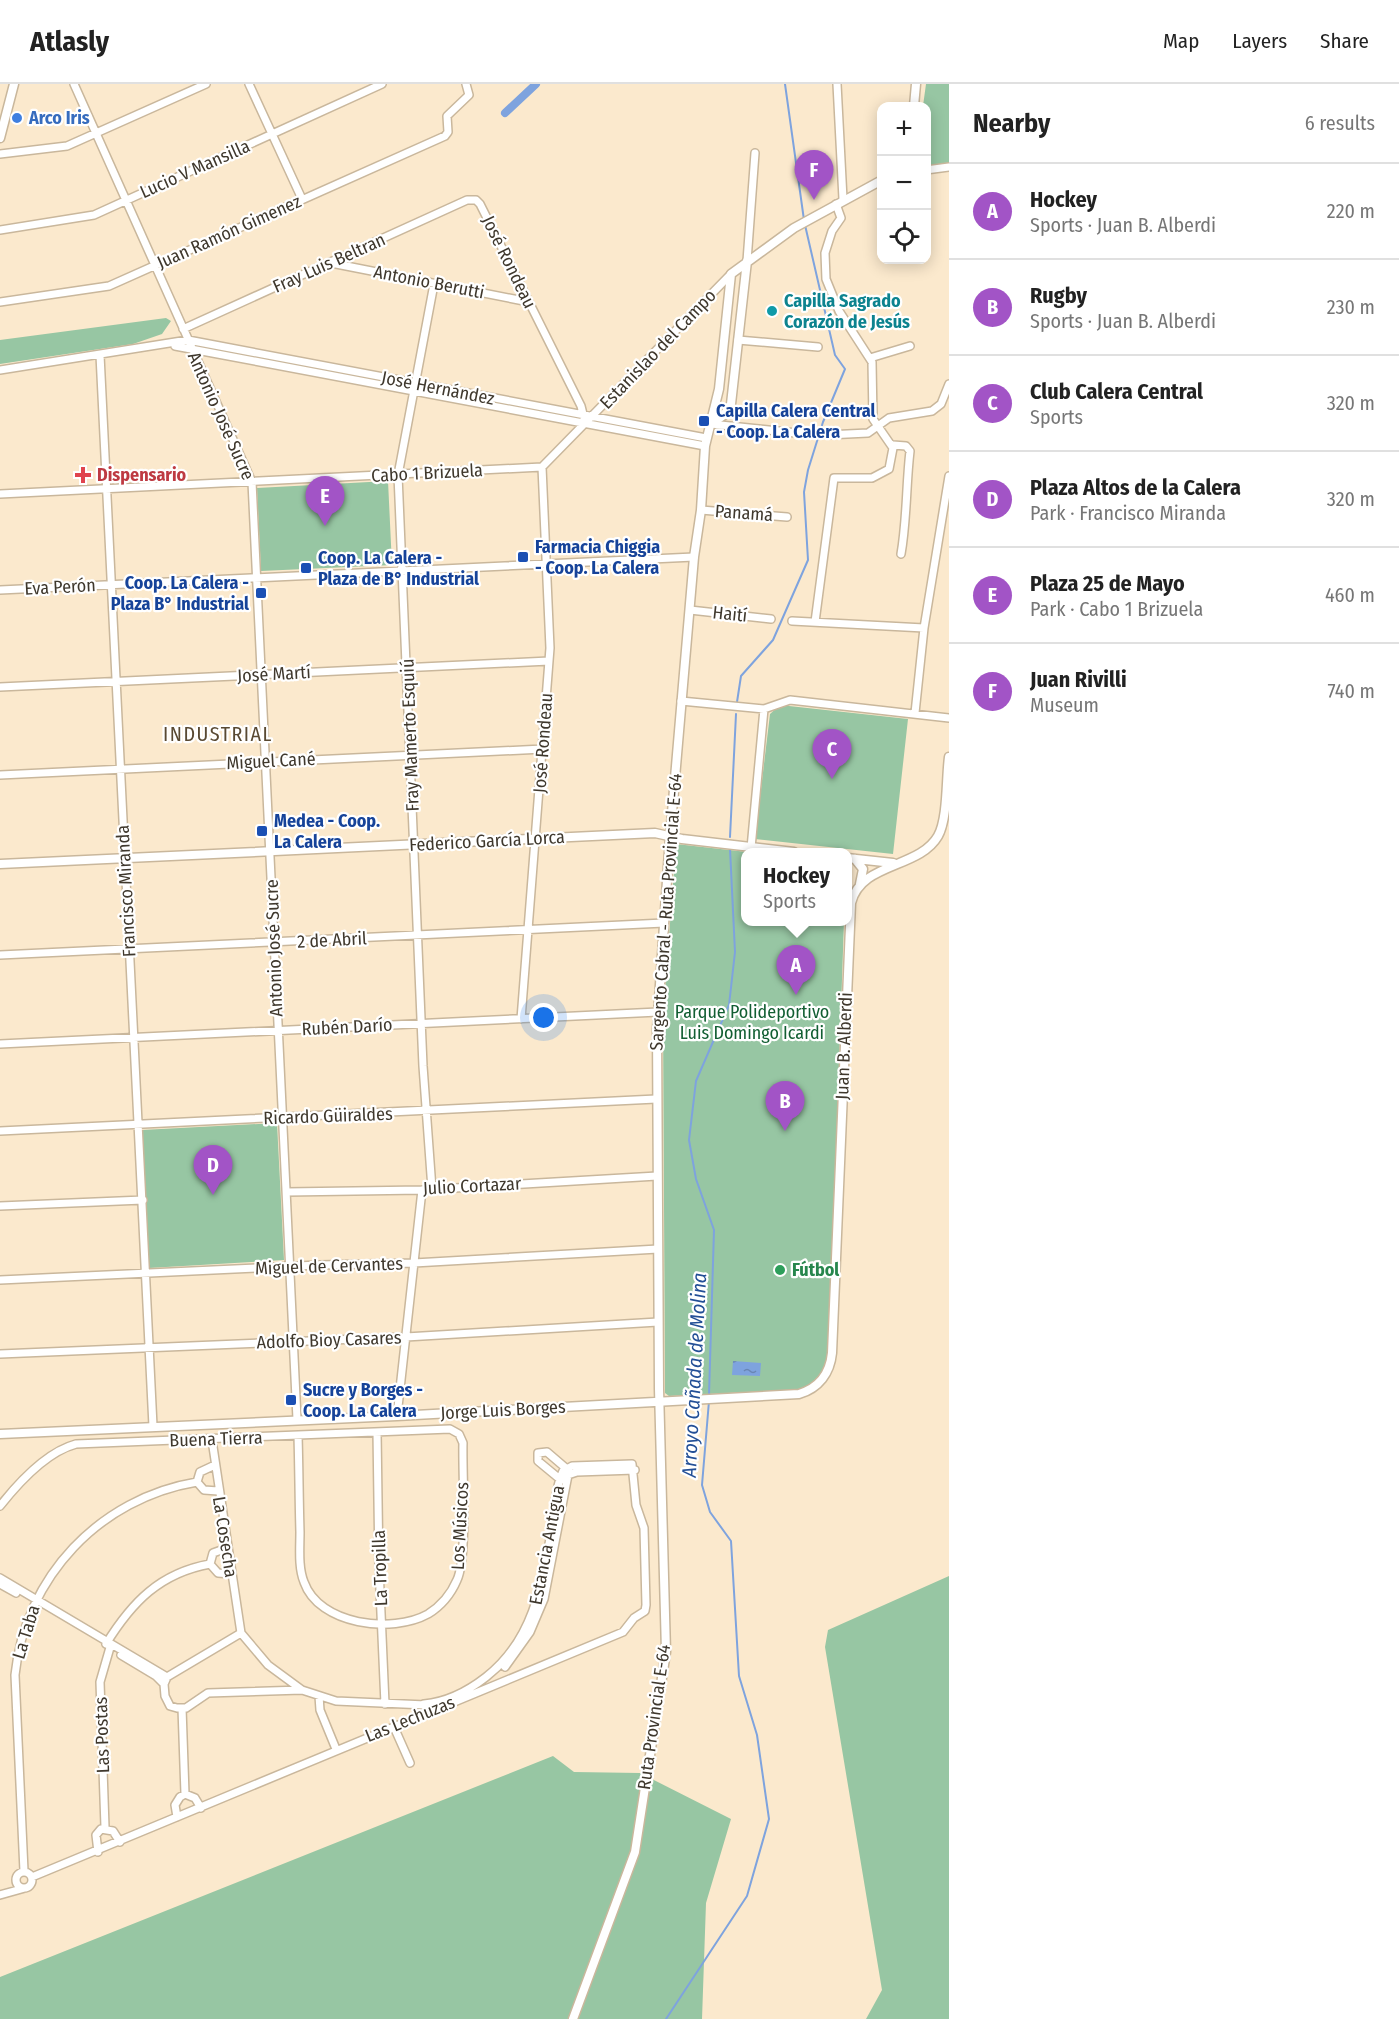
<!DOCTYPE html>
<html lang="en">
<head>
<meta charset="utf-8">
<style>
  :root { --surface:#fff; --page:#f6f6f6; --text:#222; --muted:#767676; --line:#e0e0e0; --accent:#a254c6 }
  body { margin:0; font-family:"Fira Sans Condensed",sans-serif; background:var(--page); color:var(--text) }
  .controls { position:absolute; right:18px; top:18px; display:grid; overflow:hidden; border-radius:12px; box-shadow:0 3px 15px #0003 }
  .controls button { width:54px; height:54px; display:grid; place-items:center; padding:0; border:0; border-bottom:2px solid var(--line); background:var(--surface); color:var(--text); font:30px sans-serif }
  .you { position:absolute; left:544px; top:934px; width:21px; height:21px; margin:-15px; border:4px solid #fff; border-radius:50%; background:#1a73e8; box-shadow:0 0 0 9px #1a73e833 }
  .badge { display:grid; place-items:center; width:39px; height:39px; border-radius:50%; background:var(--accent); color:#fff; font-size:20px; font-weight:700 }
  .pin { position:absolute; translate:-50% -50px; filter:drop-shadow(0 2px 3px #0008) }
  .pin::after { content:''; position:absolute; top:32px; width:21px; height:18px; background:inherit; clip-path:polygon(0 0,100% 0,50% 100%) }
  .popup { position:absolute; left:741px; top:764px; width:111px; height:78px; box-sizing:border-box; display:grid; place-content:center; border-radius:12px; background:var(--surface); filter:drop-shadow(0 2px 4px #0005); font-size:20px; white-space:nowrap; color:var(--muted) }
  .popup b { font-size:22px; color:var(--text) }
  .popup::after { content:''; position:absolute; left:50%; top:100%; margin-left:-12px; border:12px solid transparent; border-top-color:var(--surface) }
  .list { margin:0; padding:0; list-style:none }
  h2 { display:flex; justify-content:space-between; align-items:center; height:78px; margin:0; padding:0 24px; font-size:26px }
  h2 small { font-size:20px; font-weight:400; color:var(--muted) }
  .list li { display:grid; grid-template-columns:39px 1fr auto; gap:18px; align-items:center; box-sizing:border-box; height:96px; padding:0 24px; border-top:2px solid var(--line) }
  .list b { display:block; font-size:22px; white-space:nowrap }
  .list p { margin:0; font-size:20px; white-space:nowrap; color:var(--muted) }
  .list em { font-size:20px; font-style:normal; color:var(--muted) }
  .icon { flex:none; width:33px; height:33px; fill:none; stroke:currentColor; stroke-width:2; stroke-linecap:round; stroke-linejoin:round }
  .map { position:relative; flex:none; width:949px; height:1935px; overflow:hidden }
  header { display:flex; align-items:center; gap:36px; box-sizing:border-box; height:84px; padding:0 30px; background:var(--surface); border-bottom:2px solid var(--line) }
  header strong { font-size:28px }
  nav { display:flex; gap:33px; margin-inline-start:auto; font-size:21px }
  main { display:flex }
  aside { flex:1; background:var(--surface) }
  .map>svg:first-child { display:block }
  .green { fill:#97c6a3 }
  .water { fill:url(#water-ripples) }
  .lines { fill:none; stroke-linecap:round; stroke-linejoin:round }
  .stream { stroke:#7ea3de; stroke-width:2 }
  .canal { stroke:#7ea3de; stroke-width:8 }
  .minor-casing { stroke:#c9b79c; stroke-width:10 }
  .tertiary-casing { stroke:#c9b79c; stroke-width:11 }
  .minor { stroke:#fff; stroke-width:7 }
  .tertiary { stroke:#fff; stroke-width:8 }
  .shop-dot { fill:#3f7fe0; stroke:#fff; stroke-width:2 }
  .culture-dot { fill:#0f9aa8; stroke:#fff; stroke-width:2 }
  .transit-dot { fill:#1a4fb4; stroke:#fff; stroke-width:2 }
  .health-dot { fill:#e0444e; stroke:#fff; stroke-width:2 }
  .leisure-dot { fill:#2e9e5b; stroke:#fff; stroke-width:2 }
  .labels { text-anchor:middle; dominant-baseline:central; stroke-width:4.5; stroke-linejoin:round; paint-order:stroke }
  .shop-label { font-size:18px; font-weight:bold; fill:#366cbe; stroke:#fff; text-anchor:start }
  .street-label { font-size:18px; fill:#3f382d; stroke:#fff }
  .culture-label { font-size:18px; font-weight:bold; fill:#0d838f; stroke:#fff; text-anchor:start }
  .transit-label { font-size:18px; font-weight:bold; fill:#164399; stroke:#fff; text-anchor:start }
  .health-label { font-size:18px; font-weight:bold; fill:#be3a42; stroke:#fff; text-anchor:start }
  .park-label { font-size:18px; fill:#115e32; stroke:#fff }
  .leisure-label { font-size:18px; font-weight:bold; fill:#27864d; stroke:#fff; text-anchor:start }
  .neighbourhood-label { font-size:20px; letter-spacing:1.5px; fill:#594932; stroke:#fff }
  .water-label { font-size:20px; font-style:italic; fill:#234f96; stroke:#fff }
</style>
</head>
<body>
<header>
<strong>Atlasly</strong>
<nav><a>Map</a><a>Layers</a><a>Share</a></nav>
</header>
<main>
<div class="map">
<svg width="949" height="1935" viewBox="0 0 949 1935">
  <defs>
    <pattern id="water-ripples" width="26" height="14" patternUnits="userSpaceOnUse" patternTransform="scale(1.5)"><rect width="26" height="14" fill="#7ea3de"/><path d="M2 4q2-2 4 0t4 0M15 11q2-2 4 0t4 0" fill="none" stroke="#6986b4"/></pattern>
  </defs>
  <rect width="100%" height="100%" fill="#fbe9cd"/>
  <path class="green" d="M926,0H949V79L927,82L926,22H923Z
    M166,234L171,237L162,250L133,260L0,280V256Z
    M388,397L392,481L261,487L257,404Z
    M780,621L908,635L893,770L755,755L770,630Z
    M676,760L747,768L745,838H844L829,1269L823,1289L806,1305L669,1312L665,1309L663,932Z
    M277,1039L284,1176L149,1184L142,1046Z
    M949,1492V1935H866L882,1906L825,1563L828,1546Z
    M553,1672L574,1688L640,1689L731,1735L706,1819L702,1935H0V1893Z"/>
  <path class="water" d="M733,1277L761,1279L760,1292L732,1291Z"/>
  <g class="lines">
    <path class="stream" d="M785,0L804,136
      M737,618L741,592L773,556L808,476L804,408L808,386L823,338L845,285L835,271L805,141
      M730,753L736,630
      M709,1311L714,1146L696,1095L689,1056L696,997L729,921L735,868L730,765
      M666,1935L747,1812L769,1735L757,1651L739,1592L731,1457L710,1428L702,1401L709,1317"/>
    <path class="canal" d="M505,29L536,0"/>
    <defs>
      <path id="minor" d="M74,0L252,398L297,1335
        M249,0L302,115
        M837,0L843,115
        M0,70L67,62L206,0
        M926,86L949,83
        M0,146L94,131L382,0
        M747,177L755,69
        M331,179L529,218
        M0,218L109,202L445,52L448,48L447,32L469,11L466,0
        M183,245L467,116H476L480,120L581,322L584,334
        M738,256L818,263
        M175,262L705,362
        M100,271L153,1342
        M870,274L910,262
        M0,286L188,256L706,354
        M711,340L806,350
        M827,351L868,349L889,334L932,327L941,320L949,300
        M893,361L906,362L910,367C906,401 907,436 901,470
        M0,410L542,383L731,190
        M701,426L787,433
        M0,506L694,473
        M690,526L771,535
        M792,537L924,544
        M815,538L834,394H872L889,385L893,364L873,335L872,278L839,227L826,195L825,169L832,147L841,134L836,120
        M0,603L549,577
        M681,617L764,625L790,616L949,634
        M915,629L924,544L949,392
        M0,691L543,665
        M751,764L764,625
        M0,871L664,839
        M521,935L550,564L542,383
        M0,960L658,928
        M0,1047L656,1015
        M432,1105L423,982L398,391L434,200
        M287,1108L422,1106L657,1092
        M0,1122L143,1116
        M0,1196L319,1181L414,1179L658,1165
        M0,1270L406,1253L658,1238
        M397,1332L422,1106
        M377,1348L379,1484L385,1620
        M212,1356L241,1549L268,1581L302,1606
        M215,1381L200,1388L197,1398L204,1406L218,1407
        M561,1396L538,1377V1369L547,1368L568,1386
        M0,1422C19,1398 46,1368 76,1360L450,1345L459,1350L463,1359C462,1389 468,1472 457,1496C451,1510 441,1522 428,1530C392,1550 319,1541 304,1498C298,1483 300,1464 300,1448C299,1416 299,1384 298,1352
        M227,1464L213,1469L210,1480L218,1489L231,1490
        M0,1494L167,1593
        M0,1500L16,1509
        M106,1560C132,1518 160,1489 210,1480
        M121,1571L156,1592L164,1600
        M505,1583L530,1548L544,1515L568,1391L577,1388L635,1386
        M167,1593L164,1600L165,1612L170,1622L177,1624H186L208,1609L302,1606L336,1617L426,1621
        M167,1593L241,1549
        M319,1612L320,1626L336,1665
        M182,1624L185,1710
        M394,1643L410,1679
        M177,1733L175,1721L180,1713L185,1710L195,1714L201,1724
        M105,1743L100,1598L111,1560
        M98,1768L96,1751L101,1745L113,1747L120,1758
        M24,1787L15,1591C25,1493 100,1414 197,1398
        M16 1796a8 8 0 1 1 16 0a8 8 0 1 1-16 0Z
        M32,1793L623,1548L634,1534L645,1527L646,1521L644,1444L636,1421L632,1380L572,1382L563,1387C556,1402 555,1421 553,1437C543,1494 536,1554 486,1593C468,1607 447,1618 424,1620
        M0,1811L25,1804"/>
      <path id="tertiary" d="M914,22L916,0
        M0,54L14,0
        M711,340L724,331L731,320L747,177
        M847,774L893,779
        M855,775L863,785L860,800
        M0,780L655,749L682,755L794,768
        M0,1350L397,1332L799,1310C819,1304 830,1289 832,1269L851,819C861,778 919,785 938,752C948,734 946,695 949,673
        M573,1935L635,1768L666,1568L659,1305L657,945L670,752L694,473L701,426L705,362L719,305L731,190L794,144L882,96"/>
    </defs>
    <use href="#minor" class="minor-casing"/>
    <use href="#tertiary" class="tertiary-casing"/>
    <use href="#minor" class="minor"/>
    <use href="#tertiary" class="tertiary"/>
  </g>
  <circle class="shop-dot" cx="17" cy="34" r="6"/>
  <circle class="culture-dot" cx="772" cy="227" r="6"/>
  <g class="transit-dot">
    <rect x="698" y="331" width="12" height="12" rx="3"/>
    <rect x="517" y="467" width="12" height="12" rx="3"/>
    <rect x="300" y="478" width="12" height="12" rx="3"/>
    <rect x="255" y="503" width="12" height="12" rx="3"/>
    <rect x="256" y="741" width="12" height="12" rx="3"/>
    <rect x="285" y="1310" width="12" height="12" rx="3"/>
  </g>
  <path class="health-dot" d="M80 382h6v6h6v6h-6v6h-6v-6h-6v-6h6z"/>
  <circle class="leisure-dot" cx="780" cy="1186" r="6"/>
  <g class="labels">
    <g class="shop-label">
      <text x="29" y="34">Arco Iris</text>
    </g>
    <g class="street-label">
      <text transform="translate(195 85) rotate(-24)">Lucio V Mansilla</text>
      <text transform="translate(229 148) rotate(-24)">Juan Ramón Gimenez</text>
      <text transform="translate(509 178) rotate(64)">José Rondeau</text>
      <text transform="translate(329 179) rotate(-24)">Fray Luis Beltran</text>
      <text transform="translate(429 198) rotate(11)">Antonio Berutti</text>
      <text transform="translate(658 265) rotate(-46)">Estanislao del Campo</text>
      <text transform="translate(438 304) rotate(11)">José Hernández</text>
      <text transform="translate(221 332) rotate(66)">Antonio José Sucre</text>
      <text transform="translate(427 389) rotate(-3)">Cabo 1 Brizuela</text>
      <text transform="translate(744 429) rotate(4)">Panamá</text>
      <text transform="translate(60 503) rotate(-3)">Eva Perón</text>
      <text transform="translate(730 530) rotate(6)">Haití</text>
      <text transform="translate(274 590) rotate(-3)">José Martí</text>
      <text transform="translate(410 651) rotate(-92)">Fray Mamerto Esquiú</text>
      <text transform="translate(543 659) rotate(-86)">José Rondeau</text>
      <text transform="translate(271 677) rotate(-3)">Miguel Cané</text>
      <text transform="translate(487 757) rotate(-3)">Federico García Lorca</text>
      <text transform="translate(126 807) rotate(-93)">Francisco Miranda</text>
      <text transform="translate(666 828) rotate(-86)">Sargento Cabral - Ruta Provincial E-64</text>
      <text transform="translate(332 856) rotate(-3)">2 de Abril</text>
      <text transform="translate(274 864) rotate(-92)">Antonio José Sucre</text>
      <text transform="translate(347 943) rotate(-3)">Rubén Darío</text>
      <text transform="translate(844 962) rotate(-88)">Juan B. Alberdi</text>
      <text transform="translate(328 1032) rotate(-2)">Ricardo Güiraldes</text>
      <text transform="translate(472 1102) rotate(-3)">Julio Cortazar</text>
      <text transform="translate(329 1182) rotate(-2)">Miguel de Cervantes</text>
      <text transform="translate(329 1256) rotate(-2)">Adolfo Bioy Casares</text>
      <text transform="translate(503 1326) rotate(-3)">Jorge Luis Borges</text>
      <text transform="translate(216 1355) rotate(-2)">Buena Tierra</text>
      <text transform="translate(460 1442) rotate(-87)">Los Músicos</text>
      <text transform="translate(225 1453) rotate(81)">La Cosecha</text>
      <text transform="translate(547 1461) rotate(-79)">Estancia Antigua</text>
      <text transform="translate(380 1484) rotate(-92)">La Tropilla</text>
      <text transform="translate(26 1548) rotate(-73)">La Taba</text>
      <text transform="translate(654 1633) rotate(-82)">Ruta Provincial E-64</text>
      <text transform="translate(410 1635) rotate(-22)">Las Lechuzas</text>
      <text transform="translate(102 1651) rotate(-92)">Las Postas</text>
    </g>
    <g class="culture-label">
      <text x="784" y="217">Capilla Sagrado<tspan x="784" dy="21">Corazón de Jesús</tspan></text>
    </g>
    <g class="transit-label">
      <text x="716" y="327">Capilla Calera Central<tspan x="716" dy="21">- Coop. La Calera</tspan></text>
      <text x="535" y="463">Farmacia Chiggia<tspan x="535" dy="21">- Coop. La Calera</tspan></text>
      <text x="318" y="474">Coop. La Calera -<tspan x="318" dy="21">Plaza de B° Industrial</tspan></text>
      <text x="249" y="499" text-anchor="end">Coop. La Calera -<tspan x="249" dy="21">Plaza B° Industrial</tspan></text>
      <text x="274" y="737">Medea - Coop.<tspan x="274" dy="21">La Calera</tspan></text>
      <text x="303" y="1306">Sucre y Borges -<tspan x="303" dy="21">Coop. La Calera</tspan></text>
    </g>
    <g class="health-label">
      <text x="97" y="391">Dispensario</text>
    </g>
    <g class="park-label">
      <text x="752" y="928">Parque Polideportivo<tspan x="752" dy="21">Luis Domingo Icardi</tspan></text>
    </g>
    <g class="leisure-label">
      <text x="792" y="1186">Fútbol</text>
    </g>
    <g class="neighbourhood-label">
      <text x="218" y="650">INDUSTRIAL</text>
    </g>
    <g class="water-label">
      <text transform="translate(694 1291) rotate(-87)">Arroyo Cañada de Molina</text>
    </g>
  </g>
</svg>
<div class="controls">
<button>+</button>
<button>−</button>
<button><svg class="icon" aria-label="locate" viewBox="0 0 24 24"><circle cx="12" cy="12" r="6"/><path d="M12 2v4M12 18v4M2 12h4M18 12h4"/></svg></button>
</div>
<div class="you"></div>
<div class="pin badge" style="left:796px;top:911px">A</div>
<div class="popup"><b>Hockey</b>Sports</div>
<div class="pin badge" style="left:785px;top:1047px">B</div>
<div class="pin badge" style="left:832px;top:695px">C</div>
<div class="pin badge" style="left:213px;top:1111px">D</div>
<div class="pin badge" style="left:325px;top:442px">E</div>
<div class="pin badge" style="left:814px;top:116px">F</div>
</div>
<aside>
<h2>Nearby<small>6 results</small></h2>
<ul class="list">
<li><span class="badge">A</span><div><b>Hockey</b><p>Sports · Juan B. Alberdi</p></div><em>220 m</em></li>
<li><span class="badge">B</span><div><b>Rugby</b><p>Sports · Juan B. Alberdi</p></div><em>230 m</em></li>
<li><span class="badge">C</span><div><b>Club Calera Central</b><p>Sports</p></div><em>320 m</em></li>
<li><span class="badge">D</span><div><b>Plaza Altos de la Calera</b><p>Park · Francisco Miranda</p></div><em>320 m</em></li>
<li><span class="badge">E</span><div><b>Plaza 25 de Mayo</b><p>Park · Cabo 1 Brizuela</p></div><em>460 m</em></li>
<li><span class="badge">F</span><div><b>Juan Rivilli</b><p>Museum</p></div><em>740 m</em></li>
</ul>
</aside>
</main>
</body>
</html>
